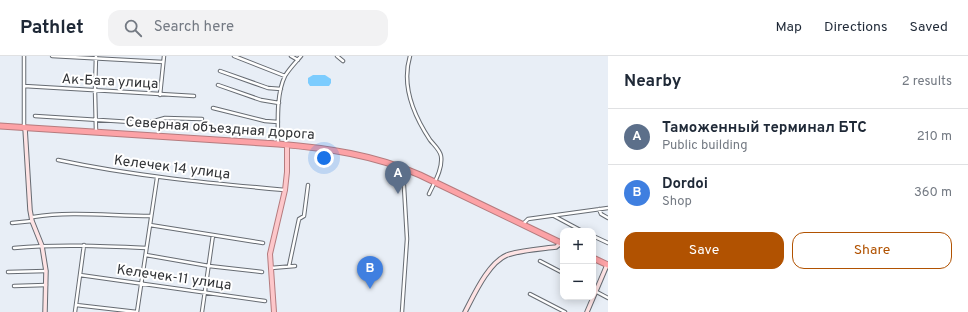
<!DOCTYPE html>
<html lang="en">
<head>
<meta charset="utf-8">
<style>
  :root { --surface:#fff; --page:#f2f2f3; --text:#1f2937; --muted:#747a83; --line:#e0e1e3; --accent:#b15201 }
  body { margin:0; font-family:Overpass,sans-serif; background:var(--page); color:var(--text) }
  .controls { position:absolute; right:12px; bottom:12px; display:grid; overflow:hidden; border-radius:8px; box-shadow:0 2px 10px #0003 }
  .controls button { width:36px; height:36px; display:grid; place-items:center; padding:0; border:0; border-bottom:1px solid var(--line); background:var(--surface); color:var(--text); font:20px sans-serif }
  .you { position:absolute; left:324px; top:102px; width:14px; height:14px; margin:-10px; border:3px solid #fff; border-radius:50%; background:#1a73e8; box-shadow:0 0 0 6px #1a73e833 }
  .badge { display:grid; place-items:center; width:26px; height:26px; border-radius:50%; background:var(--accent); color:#fff; font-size:13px; font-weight:700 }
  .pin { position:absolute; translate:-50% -33px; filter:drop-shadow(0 1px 2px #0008) }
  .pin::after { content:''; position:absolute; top:21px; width:14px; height:12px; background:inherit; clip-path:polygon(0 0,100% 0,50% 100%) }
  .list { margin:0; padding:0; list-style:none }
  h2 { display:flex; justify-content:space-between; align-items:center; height:52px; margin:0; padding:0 16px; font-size:17px }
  h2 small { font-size:13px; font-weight:400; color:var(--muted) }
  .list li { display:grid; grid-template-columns:26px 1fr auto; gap:12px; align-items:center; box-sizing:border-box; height:56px; padding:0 16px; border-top:1px solid var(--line) }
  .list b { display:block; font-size:15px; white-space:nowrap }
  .list p { margin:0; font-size:13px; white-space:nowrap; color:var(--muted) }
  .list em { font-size:13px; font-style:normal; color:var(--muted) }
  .actions { display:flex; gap:8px; padding:12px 16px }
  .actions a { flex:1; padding:9px 0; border:1px solid var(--accent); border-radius:12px; text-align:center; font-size:14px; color:var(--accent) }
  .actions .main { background:var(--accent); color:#fff }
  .icon { flex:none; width:22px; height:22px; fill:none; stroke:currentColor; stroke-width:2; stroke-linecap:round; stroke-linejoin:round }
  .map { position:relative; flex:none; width:608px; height:256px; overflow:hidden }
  header { display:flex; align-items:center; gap:24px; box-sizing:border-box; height:56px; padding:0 20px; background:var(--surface); border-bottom:1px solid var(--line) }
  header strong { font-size:19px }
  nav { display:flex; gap:22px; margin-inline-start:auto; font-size:14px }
  .search { width:280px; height:36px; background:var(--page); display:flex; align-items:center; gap:10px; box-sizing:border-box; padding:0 14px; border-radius:12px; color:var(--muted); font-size:15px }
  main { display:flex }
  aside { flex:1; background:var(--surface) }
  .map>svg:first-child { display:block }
  .water { fill:#7cccfe }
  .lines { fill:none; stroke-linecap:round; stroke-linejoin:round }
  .street-casing { stroke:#666b72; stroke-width:4.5 }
  .secondary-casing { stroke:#666b72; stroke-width:5.5 }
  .primary-casing { stroke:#b57b7e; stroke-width:6 }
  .highway-casing { stroke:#b57b7e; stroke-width:7 }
  .street { stroke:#fff; stroke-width:2.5 }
  .secondary { stroke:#fee3e4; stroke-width:3.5 }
  .primary { stroke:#fdc7ca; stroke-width:4 }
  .highway { stroke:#fca2a6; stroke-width:5 }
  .labels { text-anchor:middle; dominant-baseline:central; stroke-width:4; stroke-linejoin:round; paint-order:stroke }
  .street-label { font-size:14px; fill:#303235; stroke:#fff }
</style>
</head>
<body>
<header>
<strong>Pathlet</strong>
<div class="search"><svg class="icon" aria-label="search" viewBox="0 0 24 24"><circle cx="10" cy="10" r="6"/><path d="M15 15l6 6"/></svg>Search here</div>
<nav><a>Map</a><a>Directions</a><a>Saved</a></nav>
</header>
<main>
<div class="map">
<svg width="608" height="256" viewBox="0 0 608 256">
  <rect width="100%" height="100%" fill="#e8eef6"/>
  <path class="water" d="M313,19H325L331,23V27L329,30H310L308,27V22Z"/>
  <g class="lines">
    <defs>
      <path id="street" d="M24,0V71
        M52,0L163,6
        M96,0L95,35L96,75
        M234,0L285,20
        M291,0L298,4
        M337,0L343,5
        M410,0C401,30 414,60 430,84C434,89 440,94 441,100C443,113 434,127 429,138
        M220,15L268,32L281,33
        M218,29L261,44L279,47
        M24,30L194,40
        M160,39L164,0
        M213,52L265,65L278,66
        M35,60L147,67L165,62L202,63
        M278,88C278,67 276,38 285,20C289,13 296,6 301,0
        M58,104C133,120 208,127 285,134
        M599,153L601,158L608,162
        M554,160L582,175
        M33,161C72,155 111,160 151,160
        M12,167L32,165
        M523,168L528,163L608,152
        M150,169L263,187
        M593,180L608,187
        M14,192C58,188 102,190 146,192
        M146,199L209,210L262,216
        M540,205L563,217
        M289,210L299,163L304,160L308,129
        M271,212L295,210
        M8,216L46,215
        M80,219L265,245
        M14,230L46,229
        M593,234L608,242
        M530,238L565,256
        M76,249L137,256
        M75,256L84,189
        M137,256L157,122
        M202,256L213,179
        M402,256L407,183L403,113"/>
      <path id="secondary" d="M25,72L30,154L32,165L42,190L46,215L45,256
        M465,256C474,239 488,207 507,199C522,194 540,193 556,191L561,187
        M587,256L607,209"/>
      <path id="primary" d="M274,256L270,198L285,134L287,116V89"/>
      <path id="highway" d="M0,70L278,88C327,92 375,99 420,119L563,188
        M593,202L608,209"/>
    </defs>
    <use href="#street" class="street-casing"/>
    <use href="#secondary" class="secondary-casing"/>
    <use href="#primary" class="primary-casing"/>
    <use href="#highway" class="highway-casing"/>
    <use href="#street" class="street"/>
    <use href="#secondary" class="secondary"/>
    <use href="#primary" class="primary"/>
    <use href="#highway" class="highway"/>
  </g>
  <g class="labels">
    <g class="street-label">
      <text transform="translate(110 26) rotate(3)">Ак-Бата улица</text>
      <text transform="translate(220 73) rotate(4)">Северная объездная дорога</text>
      <text transform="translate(172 112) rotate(7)">Келечек 14 улица</text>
      <text transform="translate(174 222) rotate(8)">Келечек-11 улица</text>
    </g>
  </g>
</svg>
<div class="controls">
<button>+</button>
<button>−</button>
</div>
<div class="you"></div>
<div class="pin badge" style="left:398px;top:138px;background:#5c6f8a">A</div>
<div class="pin badge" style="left:370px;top:233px;background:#3f7fe0">B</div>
</div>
<aside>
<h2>Nearby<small>2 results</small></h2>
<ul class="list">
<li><span class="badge" style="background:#5c6f8a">A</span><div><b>Таможенный терминал БТС</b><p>Public building</p></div><em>210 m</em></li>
<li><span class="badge" style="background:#3f7fe0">B</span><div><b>Dordoi</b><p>Shop</p></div><em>360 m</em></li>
</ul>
<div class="actions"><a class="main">Save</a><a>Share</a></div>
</aside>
</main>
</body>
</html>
